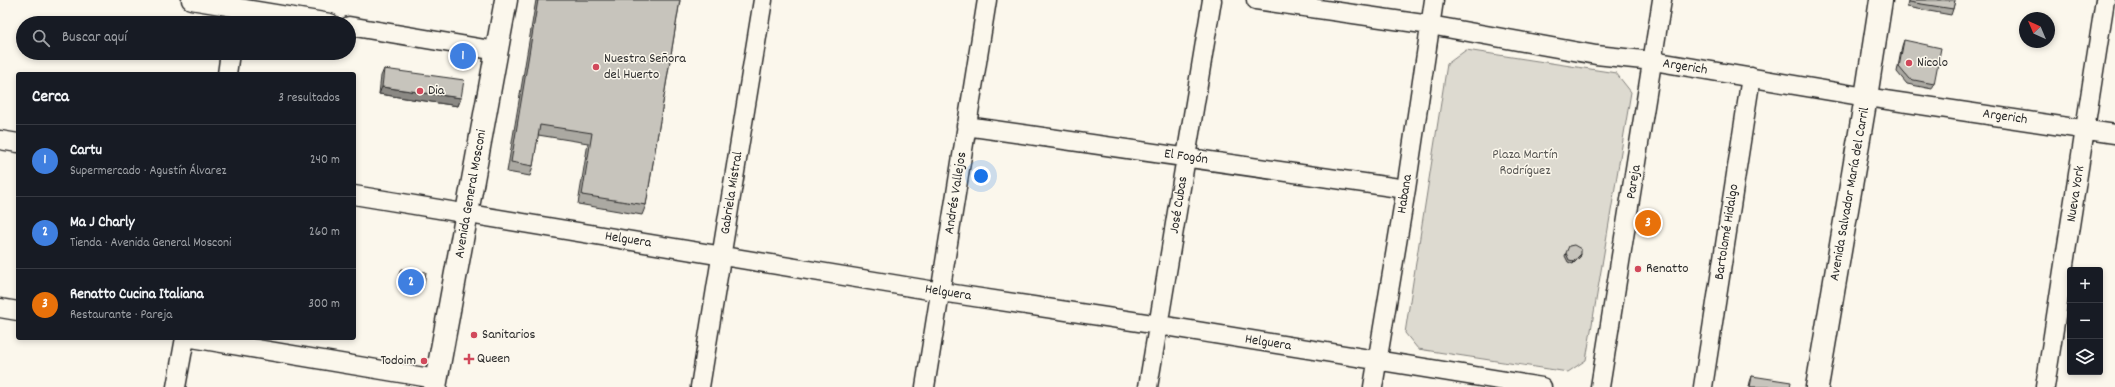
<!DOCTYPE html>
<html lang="es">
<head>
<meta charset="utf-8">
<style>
  :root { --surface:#171b24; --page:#242831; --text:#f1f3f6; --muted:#9ea1a6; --line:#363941; --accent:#d1495b }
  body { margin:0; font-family:Dekko,sans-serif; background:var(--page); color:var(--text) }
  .controls { position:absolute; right:12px; bottom:12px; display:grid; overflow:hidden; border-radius:4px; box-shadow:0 2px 6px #0003 }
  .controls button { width:36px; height:36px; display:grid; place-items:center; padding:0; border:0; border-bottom:1px solid var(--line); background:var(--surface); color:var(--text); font:20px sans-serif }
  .compass { position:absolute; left:2019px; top:12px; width:36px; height:36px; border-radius:50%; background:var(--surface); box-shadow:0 2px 6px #0003; rotate:316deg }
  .you { position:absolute; left:981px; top:176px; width:14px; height:14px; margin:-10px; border:3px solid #fff; border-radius:50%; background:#1a73e8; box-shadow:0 0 0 6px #1a73e833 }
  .badge { display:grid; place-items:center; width:26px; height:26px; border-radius:50%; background:var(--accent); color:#fff; font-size:13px; font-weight:700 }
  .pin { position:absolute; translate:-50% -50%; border:2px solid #fff; box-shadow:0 1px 4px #0006 }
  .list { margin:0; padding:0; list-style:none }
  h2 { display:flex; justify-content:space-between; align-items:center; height:52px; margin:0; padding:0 16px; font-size:17px }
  h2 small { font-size:13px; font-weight:400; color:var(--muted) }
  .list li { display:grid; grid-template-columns:26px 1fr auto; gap:12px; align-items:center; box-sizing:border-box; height:72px; padding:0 16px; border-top:1px solid var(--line) }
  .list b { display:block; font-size:15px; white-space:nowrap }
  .list p { margin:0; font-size:13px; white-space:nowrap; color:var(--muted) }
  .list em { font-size:13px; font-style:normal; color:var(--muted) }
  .icon { flex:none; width:22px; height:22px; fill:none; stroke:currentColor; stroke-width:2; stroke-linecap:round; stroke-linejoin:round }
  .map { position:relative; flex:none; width:2115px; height:387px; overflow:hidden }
  .search { position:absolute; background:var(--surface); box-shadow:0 2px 6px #0003; left:16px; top:16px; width:340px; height:44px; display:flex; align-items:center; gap:10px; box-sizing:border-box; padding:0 14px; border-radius:22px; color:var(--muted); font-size:15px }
  .panel { position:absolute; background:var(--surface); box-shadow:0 2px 6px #0003; left:16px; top:72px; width:340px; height:268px; border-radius:4px }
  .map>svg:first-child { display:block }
  .green { fill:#dddad0; stroke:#84827e }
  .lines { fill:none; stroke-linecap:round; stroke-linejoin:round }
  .minor-casing { stroke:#2b2b2b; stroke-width:21 }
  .tertiary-casing { stroke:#2b2b2b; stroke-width:25 }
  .secondary-casing { stroke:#2b2b2b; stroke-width:25 }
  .minor { stroke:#fbf7ec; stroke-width:18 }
  .tertiary { stroke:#fbf7ec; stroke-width:22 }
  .secondary { stroke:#fbf7ec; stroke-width:22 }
  .wall { fill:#aba9a2; stroke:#2b2b2b }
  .shaded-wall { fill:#8b8984; stroke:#2b2b2b }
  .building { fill:#c7c4bc; stroke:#2b2b2b }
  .poi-dot { fill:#d1495b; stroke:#fbf7ec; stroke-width:1.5 }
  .labels { text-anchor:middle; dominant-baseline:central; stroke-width:3; stroke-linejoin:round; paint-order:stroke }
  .poi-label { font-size:14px; fill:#2b2b2b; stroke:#fbf7ec; text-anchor:start }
  .street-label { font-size:14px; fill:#2b2b2b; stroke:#fbf7ec }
  .park-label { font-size:14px; fill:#585754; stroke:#fbf7ec }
</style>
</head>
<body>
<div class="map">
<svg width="2115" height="387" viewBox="0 0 2115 387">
  <rect width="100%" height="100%" fill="#fbf7ec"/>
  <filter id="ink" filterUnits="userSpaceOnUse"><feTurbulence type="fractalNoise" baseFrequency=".025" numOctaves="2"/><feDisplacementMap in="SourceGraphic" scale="8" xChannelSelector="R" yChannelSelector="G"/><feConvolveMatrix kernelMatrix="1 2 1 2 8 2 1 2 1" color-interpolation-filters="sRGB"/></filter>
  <g filter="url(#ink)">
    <path class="green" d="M1466,50L1616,73L1631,92L1586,360L1568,372L1418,349L1405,333L1447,64Z"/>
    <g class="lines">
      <defs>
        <path id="minor" d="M191,0L330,23
          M1256,0L1430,25L1596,55L1653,61L1866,97L2115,134
          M349,26L497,51
          M227,74L230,53
          M966,126L1406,189
          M0,140L18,143
          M354,195L941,292L1159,325L1542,387
          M0,308L18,311
          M192,338L436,379
          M176,387L185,338
          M700,387L763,0
          M925,387L987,0
          M1148,387L1212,0
          M1373,387L1406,189L1434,0
          M1600,387L1662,0
          M1703,387L1751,77
          M2045,387L2105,0"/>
        <path id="tertiary" d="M1817,387L1866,97L1881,0"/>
        <path id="secondary" d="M435,387L506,0"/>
      </defs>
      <use href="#minor" class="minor-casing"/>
      <use href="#tertiary" class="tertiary-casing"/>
      <use href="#secondary" class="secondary-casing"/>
      <use href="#minor" class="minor"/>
      <use href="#tertiary" class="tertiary"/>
      <use href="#secondary" class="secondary"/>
    </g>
    <path class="wall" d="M536,0H680L646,205L642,215L578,204L588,143L538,135L533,166L530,176L507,172Z
      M1908,0H1955L1953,9L1951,15L1907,7Z
      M1904,40L1934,84L1932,89L1907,84L1897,72L1902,46Z
      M384,69L461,98L458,106L379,94L381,76Z
      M1566,253L1581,254L1580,257L1573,264L1568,262L1565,256Z
      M401,269L424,284L422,289L398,285L399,274Z
      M1752,376L1790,387H1749L1750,382Z"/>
    <path class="shaded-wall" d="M382,87L461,98L458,106L379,94Z
      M1581,254L1580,257L1573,264L1574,261Z"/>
    <path class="building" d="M538,0H680L646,205L582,195L592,133L540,125L533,166L511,162Z
      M1909,0H1955L1953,9L1909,2Z
      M1904,40L1941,48L1934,84L1909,79L1899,67Z
      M384,69L464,80L461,98L382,87Z
      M1574,245L1581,249V254L1574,261L1569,260L1566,253L1569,246Z
      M401,269L426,272L424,284L400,280Z
      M1752,376L1791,382L1790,387H1750Z"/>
  </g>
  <g class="poi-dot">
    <circle cx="1909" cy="63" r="4"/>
    <circle cx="596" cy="67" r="4"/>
    <circle cx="420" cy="91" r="4"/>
    <circle cx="1638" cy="269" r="4"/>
    <circle cx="474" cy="335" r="4"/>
    <path d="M467 353h4v4h4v4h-4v4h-4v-4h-4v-4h4z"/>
    <circle cx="424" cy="361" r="4"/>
  </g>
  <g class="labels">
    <g class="poi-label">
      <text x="604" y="59">Nuestra Señora<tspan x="604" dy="16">del Huerto</tspan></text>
      <text x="1917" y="63">Nicolo</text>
      <text x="428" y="91">Dia</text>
      <text x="1646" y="269">Renatto</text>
      <text x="482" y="335">Sanitarios</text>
      <text x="477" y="359">Queen</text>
      <text x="416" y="361" text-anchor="end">Todoim</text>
    </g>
    <g class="street-label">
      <text transform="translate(1685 67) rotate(9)">Argerich</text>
      <text transform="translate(2005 117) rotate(8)">Argerich</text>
      <text transform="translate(1186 157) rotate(8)">El Fogón</text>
      <text transform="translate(1634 182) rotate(-81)">Pareja</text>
      <text transform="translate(732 193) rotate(-81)">Gabriela Mistral</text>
      <text transform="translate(956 193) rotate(-81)">Andrés Vallejos</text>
      <text transform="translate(471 194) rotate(-80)">Avenida General Mosconi</text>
      <text transform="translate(1405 194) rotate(-81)">Habana</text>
      <text transform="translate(1850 194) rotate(-80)">Avenida Salvador María del Carril</text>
      <text transform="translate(2076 194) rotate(-81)">Nueva York</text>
      <text transform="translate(1179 205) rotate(-81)">José Cubas</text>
      <text transform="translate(1727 232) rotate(-81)">Bartolomé Hidalgo</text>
      <text transform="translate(628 240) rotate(9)">Helguera</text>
      <text transform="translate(948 293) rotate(9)">Helguera</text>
      <text transform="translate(1268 343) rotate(9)">Helguera</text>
    </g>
    <g class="park-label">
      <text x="1525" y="155">Plaza Martín<tspan x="1525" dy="16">Rodríguez</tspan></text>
    </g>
  </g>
</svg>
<div class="controls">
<button>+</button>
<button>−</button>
<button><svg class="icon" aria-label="layers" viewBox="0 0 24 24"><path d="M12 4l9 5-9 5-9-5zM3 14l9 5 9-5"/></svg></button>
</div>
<svg class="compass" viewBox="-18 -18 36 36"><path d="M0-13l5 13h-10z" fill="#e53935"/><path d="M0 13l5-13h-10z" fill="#9ea1a6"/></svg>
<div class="you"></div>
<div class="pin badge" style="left:463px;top:56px;background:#3f7fe0">1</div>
<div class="pin badge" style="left:411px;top:282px;background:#3f7fe0">2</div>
<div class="pin badge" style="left:1648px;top:223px;background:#e8710a">3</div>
<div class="search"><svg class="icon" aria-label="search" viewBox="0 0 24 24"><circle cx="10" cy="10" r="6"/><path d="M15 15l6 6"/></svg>Buscar aquí</div>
<section class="panel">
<h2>Cerca<small>3 resultados</small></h2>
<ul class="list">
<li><span class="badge" style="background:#3f7fe0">1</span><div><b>Cartu</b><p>Supermercado · Agustín Álvarez</p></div><em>240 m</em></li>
<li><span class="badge" style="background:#3f7fe0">2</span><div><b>Ma J Charly</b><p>Tienda · Avenida General Mosconi</p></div><em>260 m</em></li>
<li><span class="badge" style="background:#e8710a">3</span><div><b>Renatto Cucina Italiana</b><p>Restaurante · Pareja</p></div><em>300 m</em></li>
</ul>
</section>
</div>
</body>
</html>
